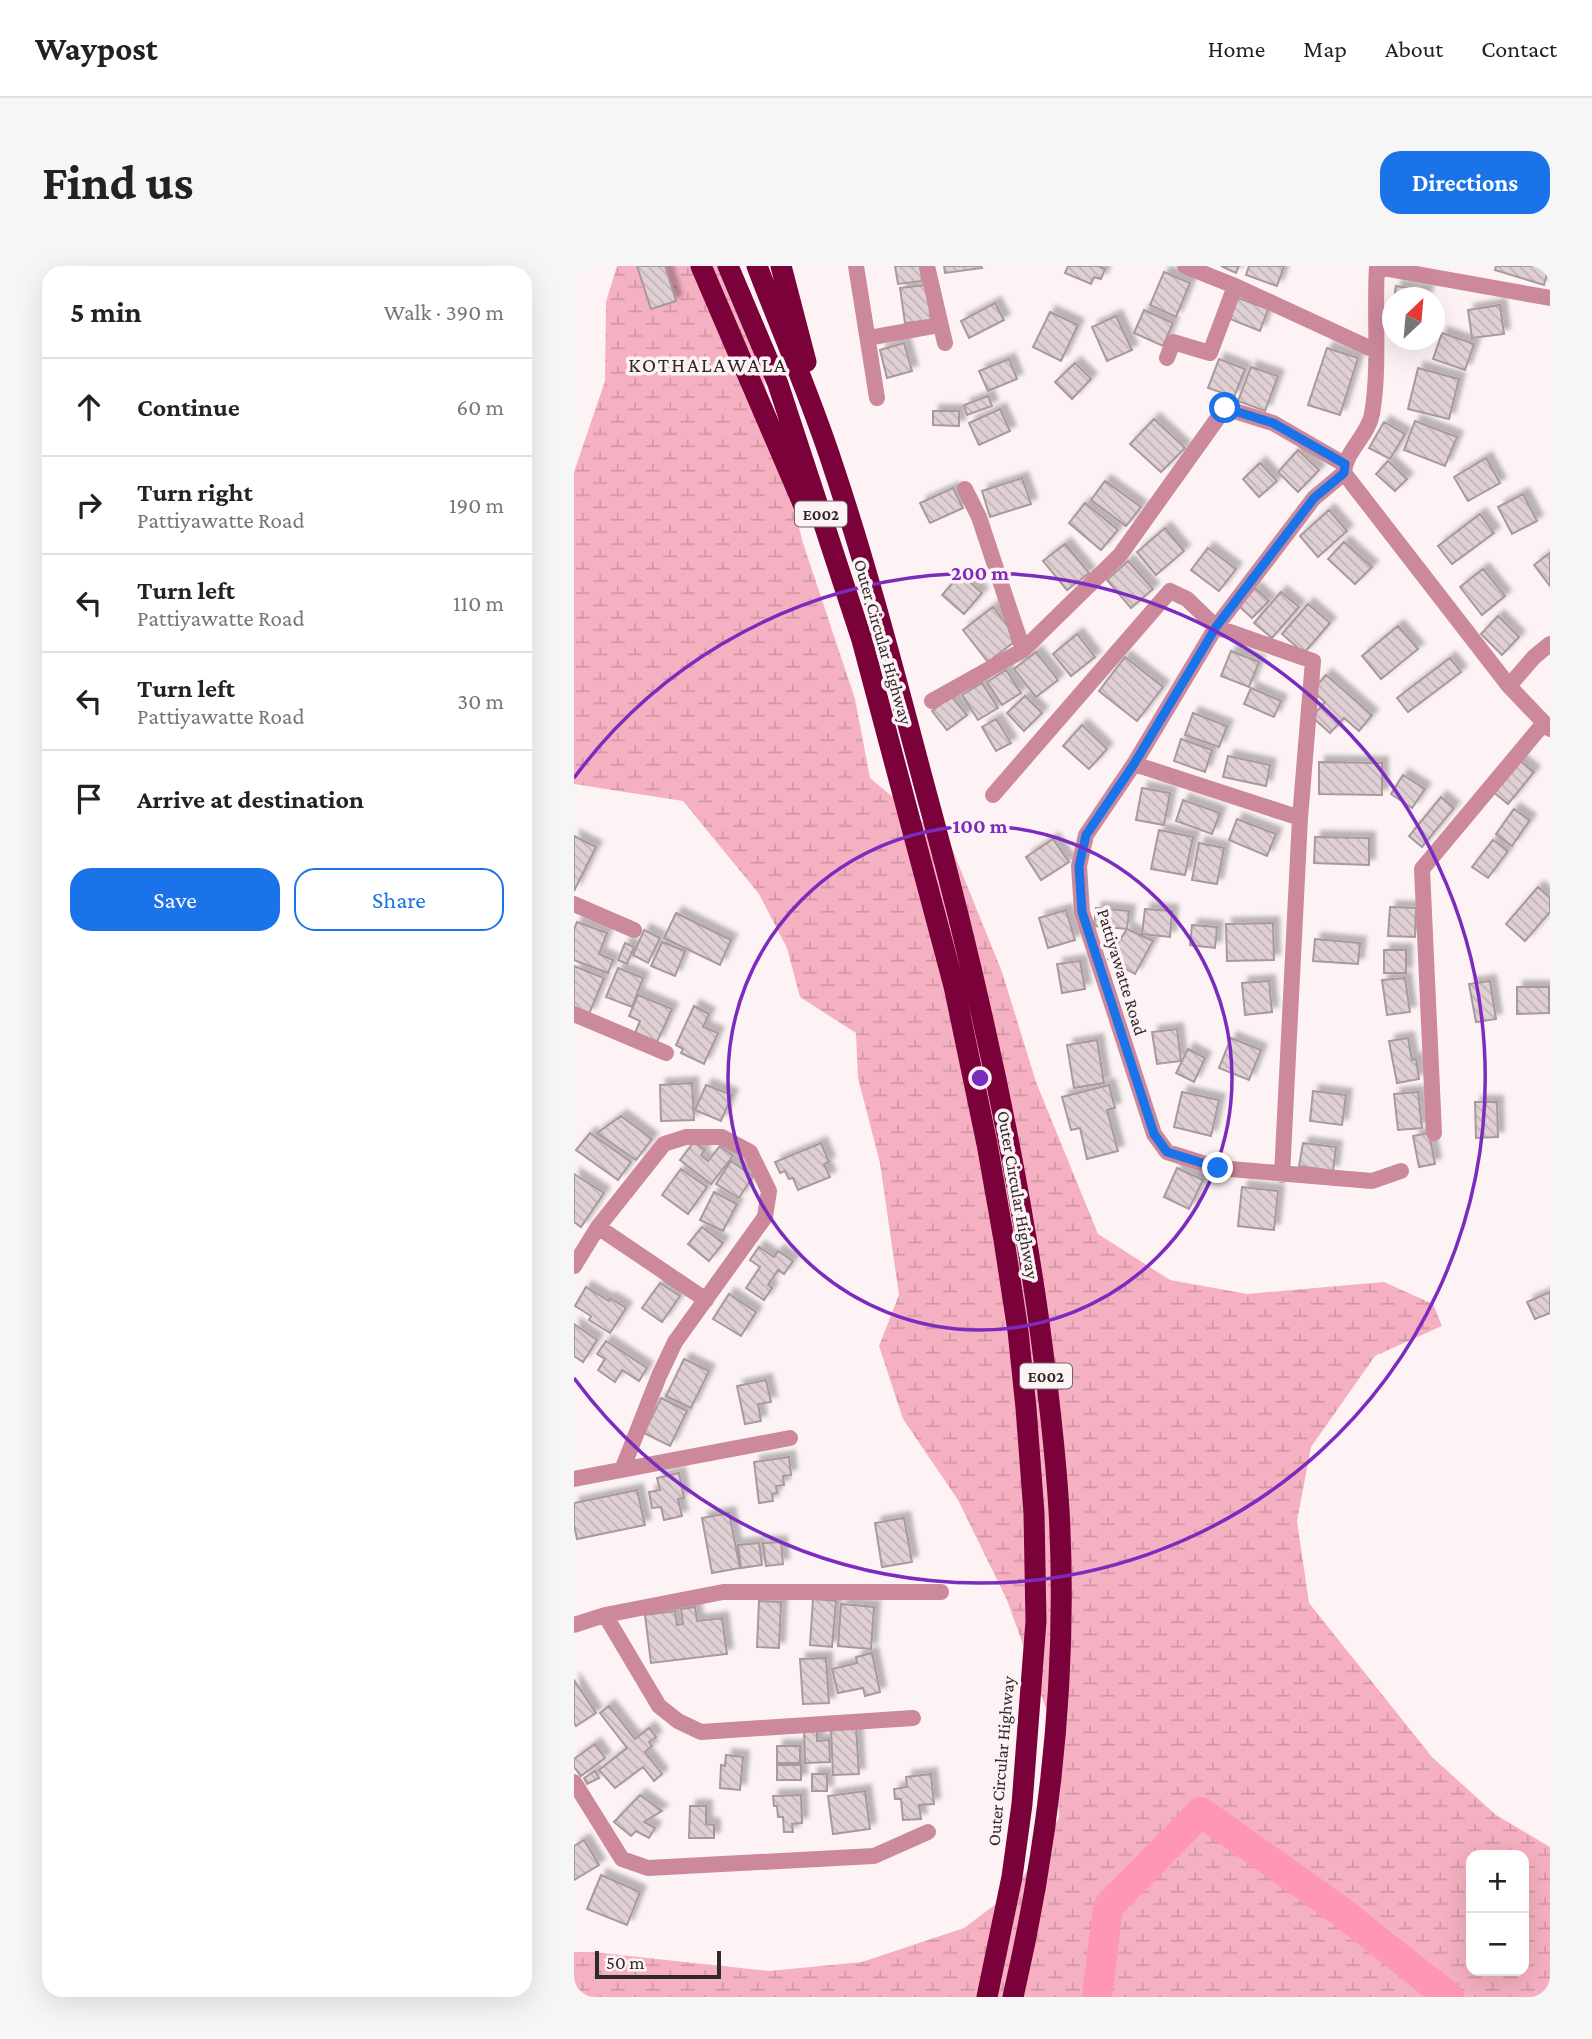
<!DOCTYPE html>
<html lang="en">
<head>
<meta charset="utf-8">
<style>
  :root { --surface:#fff; --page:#f6f6f6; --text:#222; --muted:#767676; --line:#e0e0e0; --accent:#1a73e8 }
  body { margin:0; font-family:"Crimson Pro",serif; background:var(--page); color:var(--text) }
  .controls { position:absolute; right:21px; bottom:21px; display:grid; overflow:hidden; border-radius:14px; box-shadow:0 7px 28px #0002 }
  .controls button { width:63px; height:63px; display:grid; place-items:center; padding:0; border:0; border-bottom:2px solid var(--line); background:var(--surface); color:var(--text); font:35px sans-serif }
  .compass { position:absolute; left:808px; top:21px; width:63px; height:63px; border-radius:50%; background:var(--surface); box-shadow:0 7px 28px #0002; rotate:26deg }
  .scale { position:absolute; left:21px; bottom:18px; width:126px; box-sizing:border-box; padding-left:7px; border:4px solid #30292b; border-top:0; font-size:19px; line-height:24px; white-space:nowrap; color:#30292b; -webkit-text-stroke:5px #fdf3f5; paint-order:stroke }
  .stop { position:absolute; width:21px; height:21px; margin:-16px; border:5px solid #1a73e8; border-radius:50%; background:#fff }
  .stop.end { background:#1a73e8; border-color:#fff; box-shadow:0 2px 7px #0008 }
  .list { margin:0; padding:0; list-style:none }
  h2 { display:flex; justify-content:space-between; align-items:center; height:91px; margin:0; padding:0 28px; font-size:30px }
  h2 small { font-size:23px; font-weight:400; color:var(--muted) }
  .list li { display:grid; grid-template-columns:46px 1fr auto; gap:21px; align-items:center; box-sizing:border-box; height:98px; padding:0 28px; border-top:2px solid var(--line) }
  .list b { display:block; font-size:26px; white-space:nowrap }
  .list p { margin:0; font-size:23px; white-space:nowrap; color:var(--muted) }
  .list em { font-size:23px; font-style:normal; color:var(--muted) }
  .actions { display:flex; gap:14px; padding:21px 28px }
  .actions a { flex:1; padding:16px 0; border:2px solid var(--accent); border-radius:21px; text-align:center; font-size:24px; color:var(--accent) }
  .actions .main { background:var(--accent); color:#fff }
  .icon { flex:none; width:38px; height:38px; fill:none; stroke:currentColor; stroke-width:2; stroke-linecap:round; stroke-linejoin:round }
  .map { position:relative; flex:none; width:976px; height:1731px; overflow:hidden; border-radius:21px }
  header { display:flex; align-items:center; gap:42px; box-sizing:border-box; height:98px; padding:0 35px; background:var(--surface); border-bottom:2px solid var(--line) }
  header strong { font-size:33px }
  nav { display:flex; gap:38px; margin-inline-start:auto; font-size:24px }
  .intro { display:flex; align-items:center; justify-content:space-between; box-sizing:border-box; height:168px; padding:0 42px }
  h1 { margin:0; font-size:49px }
  .button { padding:18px 32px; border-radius:21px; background:var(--accent); color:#fff; font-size:24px; font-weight:700 }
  main { display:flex; gap:42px; padding:0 42px }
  aside { flex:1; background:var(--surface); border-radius:21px; box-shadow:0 7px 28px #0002 }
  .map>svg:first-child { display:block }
  .wetland { fill:url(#wetland-marsh); fill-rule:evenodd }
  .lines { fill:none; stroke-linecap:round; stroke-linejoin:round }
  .river { stroke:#ff97b4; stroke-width:30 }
  .building { fill:url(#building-back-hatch); stroke:#a8999c; stroke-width:2; filter:url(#shadow) }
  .street { stroke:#cc899b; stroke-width:16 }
  .highway { stroke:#7a013a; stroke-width:21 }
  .route { stroke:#1a73e8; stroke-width:9 }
  .ring { fill:none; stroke:#7b2cbf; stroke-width:3.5 }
  .labels { text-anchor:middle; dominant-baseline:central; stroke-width:7; stroke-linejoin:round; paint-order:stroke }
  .shield { fill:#fdf3f5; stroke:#6e6668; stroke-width:2 }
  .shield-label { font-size:16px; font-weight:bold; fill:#30292b }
  .street-label { font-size:18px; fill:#30292b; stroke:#fdf3f5 }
  .quarter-label { font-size:21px; letter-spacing:2px; fill:#30292b; stroke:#fdf3f5 }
  .centre { fill:#7b2cbf; stroke:#fdf3f5; stroke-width:3.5 }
  .ring-label { font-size:21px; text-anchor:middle; font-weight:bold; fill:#7b2cbf; stroke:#fdf3f5; stroke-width:7; stroke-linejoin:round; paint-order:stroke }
</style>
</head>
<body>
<header>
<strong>Waypost</strong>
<nav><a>Home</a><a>Map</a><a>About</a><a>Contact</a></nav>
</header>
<div class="intro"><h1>Find us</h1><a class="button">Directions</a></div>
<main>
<aside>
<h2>5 min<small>Walk · 390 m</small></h2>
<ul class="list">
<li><svg class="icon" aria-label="ahead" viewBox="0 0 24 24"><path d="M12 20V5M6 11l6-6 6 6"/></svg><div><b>Continue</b></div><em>60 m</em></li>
<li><svg class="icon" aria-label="right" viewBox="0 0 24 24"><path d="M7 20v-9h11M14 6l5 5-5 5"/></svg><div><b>Turn right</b><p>Pattiyawatte Road</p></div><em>190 m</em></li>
<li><svg class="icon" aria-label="left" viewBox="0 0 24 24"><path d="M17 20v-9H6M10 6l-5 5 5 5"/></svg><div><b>Turn left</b><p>Pattiyawatte Road</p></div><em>110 m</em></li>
<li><svg class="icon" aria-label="left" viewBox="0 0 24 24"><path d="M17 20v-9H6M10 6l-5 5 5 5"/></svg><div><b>Turn left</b><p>Pattiyawatte Road</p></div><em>30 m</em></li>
<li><svg class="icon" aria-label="arrive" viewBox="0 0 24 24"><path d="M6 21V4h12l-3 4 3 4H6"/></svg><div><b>Arrive at destination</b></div></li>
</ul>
<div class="actions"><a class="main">Save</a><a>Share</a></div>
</aside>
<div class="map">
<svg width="976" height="1731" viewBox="0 0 976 1731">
  <defs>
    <pattern id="wetland-marsh" width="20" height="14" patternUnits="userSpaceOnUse" patternTransform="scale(1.75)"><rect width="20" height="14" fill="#f5b0c1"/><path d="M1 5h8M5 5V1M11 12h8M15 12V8" fill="none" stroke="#d297a6"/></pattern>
    <pattern id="building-back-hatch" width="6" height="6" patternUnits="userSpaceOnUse" patternTransform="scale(1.75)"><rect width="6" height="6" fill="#e0d0d3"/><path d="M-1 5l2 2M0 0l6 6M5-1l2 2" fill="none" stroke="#c0b3b5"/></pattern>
    <filter id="shadow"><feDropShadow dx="6" dy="-6" stdDeviation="2" flood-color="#0004"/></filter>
  </defs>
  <rect width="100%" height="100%" fill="#fdf3f5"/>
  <path class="wetland" d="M43,0H151L179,60L201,169L229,277L281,433L296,512L377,580L428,706L462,816L524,968L596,1014L673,1028L810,1016L859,1038L868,1060L801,1090L737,1181L723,1255L735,1337L858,1491L922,1549L976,1581V1731H0V1686H18L195,1705L288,1696L390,1662L442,1623L485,1552L479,1462L433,1334L384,1234L329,1153L305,1080L325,1029L306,897L284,812L282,767L226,731L213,682L185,628L109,535L0,518V206L31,115L32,36ZM897,1589H950V1705H897Z"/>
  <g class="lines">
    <path class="river" d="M523,1731L534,1641L627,1546L765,1644L875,1731"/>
  </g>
  <path class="building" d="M63,0H91L102,35L77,43Z
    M321,0H346L348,15L324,18Z
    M370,0H407L408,2L371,7Z
    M494,0H524L531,3L527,13L520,11L517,18L491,7Z
    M647,0H665L662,7Z
    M675,0H710L703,20L672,9Z
    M922,0H975L970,19L921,4Z
    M590,6L616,17L602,51L576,39Z
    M352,19L357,54L331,57L326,22Z
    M822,20L853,25L852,32H820Z
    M664,32L694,43L686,65L656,53Z
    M421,37L430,54L395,72L387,55Z
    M926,39L930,68L898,72L894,44Z
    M570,44L599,57L589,80L560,67Z
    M476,46L504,59L487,95L459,81Z
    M542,50L558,84L533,95L518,61Z
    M868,67L900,78L891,104L859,93Z
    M330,77L338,105L313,112L306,84Z
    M753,82L784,92L766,149L734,139Z
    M435,93L443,113L414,125L405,105Z
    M645,93L671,103L660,131L634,122Z
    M501,97L517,113L498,133L481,116Z
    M677,101L704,110L691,145L664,135Z
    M844,102L885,113L875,153L834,143Z
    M414,130L418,140L393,149L390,139Z
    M426,143L436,165L405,179L395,157Z
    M359,145H385V160L359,159Z
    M580,153L611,182L587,206L556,178Z
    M841,155L883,171L871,200L830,184Z
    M810,156L831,168L816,193L795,182Z
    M724,184L745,204L724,226L704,206Z
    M912,192L926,217L894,235L880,211Z
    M814,195L833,213L821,225L802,208Z
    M686,197L703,215L685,231L669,213Z
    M448,212L457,238L416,251L408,225Z
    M531,215L567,241L552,260L517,234Z
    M379,222L389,242L356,257L346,237Z
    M949,228L963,255L938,268L924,241Z
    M511,237L544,264L527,284L495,257Z
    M755,244L773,265L744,291L726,270Z
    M906,248L920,267L878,298L864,280Z
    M591,262L610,285L582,309L563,286Z
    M770,276L798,301L781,318L754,293Z
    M491,278L515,307L493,324L469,295Z
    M634,282L662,303L645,325L617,304Z
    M976,287V320L960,299Z
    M554,295L579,323L557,342L533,314Z
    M909,303L931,330L908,349L886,321Z
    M387,308L408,327L390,348L368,329Z
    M681,322L695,335L678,352L665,340Z
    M707,326L725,341L698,372L680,357Z
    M734,338L756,357L730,387L708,368Z
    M419,341L444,373L414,396L389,364Z
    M924,350L945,371L928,389L907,368Z
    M824,360L844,383L807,413L788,390Z
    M503,368L521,391L497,410L479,388Z
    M657,385L685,396L675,421L647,410Z
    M462,386L484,414L462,431L440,403Z
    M551,391L589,421L563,455L525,425Z
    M876,392L887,406L834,446L823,432Z
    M432,404L447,427L428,439L413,416Z
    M752,409L798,449L785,465L770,452L756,467L738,451L751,436L738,425Z
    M408,417L424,442L404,454L388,429Z
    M677,422L707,435L700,451L670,438Z
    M377,430L393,449L373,464L358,445Z
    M451,430L468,447L450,465L433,447Z
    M619,447L653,460L645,481L611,469Z
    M422,453L437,477L422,485L408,461Z
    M508,459L533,483L515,503L489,480Z
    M607,473L638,484L631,506L600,495Z
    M654,490L696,499L692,520L649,511Z
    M943,492L960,506L934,538L917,524Z
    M745,496L808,497V529L745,528Z
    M829,509L851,523L838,542L817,528Z
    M568,522L596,527L590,559L562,554Z
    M867,531L880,542L848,581L835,570Z
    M609,534L646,547L638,568L602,555Z
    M940,543L956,554L938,580L922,568Z
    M663,553L702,568L693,590L655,574Z
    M585,564L619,571L611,609L577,603Z
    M0,570L22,581L0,625Z
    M741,571L795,572V599L740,597Z
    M479,573L495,596L467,614L452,591Z
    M919,574L934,585L914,612L898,601Z
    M625,577L650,582L643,618L618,614Z
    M964,621L976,632V646L951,675L932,658Z
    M816,641L842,642L841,671L814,670Z
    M522,642L555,645L553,663L520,660Z
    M571,643L598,645L596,671L568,668Z
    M492,644L501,674L474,682L465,652Z
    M102,647L157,674L146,699L90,672Z
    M3,656L33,667L25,688L39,694L34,707L0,694V663Z
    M699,657L700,694L653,695L652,658Z
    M618,659L643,661L641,682L616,679Z
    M553,663L579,675L561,708L534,693Z
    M70,664L86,672L74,697L59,689Z
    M741,673L786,677L784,698L739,695Z
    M88,676L111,685L101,710L77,700Z
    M51,677L60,681L53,698L44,694Z
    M810,684H832V707H810Z
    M506,695L511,723L488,727L483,698Z
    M0,700L30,712L15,748L0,742Z
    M44,702L69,712L58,741L32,731Z
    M831,712L836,746L813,749L808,714Z
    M695,715L698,746L671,749L668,717Z
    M916,715L922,753L902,756L895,718Z
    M943,721H975V747L943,748Z
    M64,729L98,743L83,776L61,767L66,755L55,750Z
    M120,740L135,748L129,761L144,767L130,798L107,787L109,783L102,779Z
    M603,763L607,795L583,798L578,766Z
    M657,772L687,784L675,814L645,802Z
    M834,772L838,794L842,793L845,813L823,817L815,775Z
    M523,774L530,817L500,822L493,779Z
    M614,783L631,792L620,816L602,807Z
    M118,817L120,854L87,855L86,819Z
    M132,819L158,829L147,855L121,844Z
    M535,819L541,842L533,844L544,885L513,893L506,862L497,864L488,831Z
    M739,825L772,829L768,859L736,855Z
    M608,826L645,834L637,870L600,861Z
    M844,826L848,862L824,864L820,828Z
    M901,836H923L924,871L902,872Z
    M47,850L78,873L62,894L23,867Z
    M16,867L57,896L44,914L2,884Z
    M855,867L861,898L845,901L839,870Z
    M120,876L131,884L127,889L134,895L146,880L159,890L137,918L106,894Z
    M247,877L255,896L250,898L256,911L224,924L219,912L215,913L211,905L206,907L201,896Z
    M729,877L762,881L759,905L725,900Z
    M157,895L179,910L165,932L142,918Z
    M603,902L629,914L615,943L590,931Z
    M107,903L133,921L114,948L88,929Z
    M0,908L30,927L7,961L0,956Z
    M668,921L704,925L700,964L664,960Z
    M140,926L163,938L149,965L126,954Z
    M128,961L149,977L135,995L114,978Z
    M185,981L200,991L204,985L219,995L210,1008L204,1004L194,1019L198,1022L190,1034L172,1022L186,1001L176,994Z
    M86,1017L106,1030L88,1056L68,1042Z
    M12,1021L35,1035L36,1032L52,1042L36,1067L15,1054L17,1050L1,1040Z
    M976,1026V1047L961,1053L953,1036Z
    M155,1028L182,1046L167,1070L139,1053Z
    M0,1058L23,1074L9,1096L0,1090Z
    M32,1075L73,1102L65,1115L48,1104L41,1116L24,1104L31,1093L23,1088Z
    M110,1093L135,1105L117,1142L92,1130Z
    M192,1114L197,1136L184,1138L187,1155L171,1158L163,1120Z
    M87,1132L113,1145L96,1180L70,1167Z
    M215,1191L217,1209L209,1210L210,1219L202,1220L203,1227L198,1228L199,1235L185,1237L180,1196Z
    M105,1207L110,1232L104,1233L108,1250L90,1254L87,1241L78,1242L75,1226L86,1224L83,1212Z
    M63,1224L71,1259L3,1273L0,1259V1237Z
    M155,1247L166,1302L138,1307L128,1252Z
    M330,1252L338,1296L308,1301L301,1257Z
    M207,1276L209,1298L192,1300L189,1277Z
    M185,1277L188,1299L167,1302L164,1279Z
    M239,1333L262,1335L258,1381L236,1379Z
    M185,1335L207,1336L205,1382L183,1381Z
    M267,1338L300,1341L297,1383L264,1380Z
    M121,1341L123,1355L148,1352L153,1388L77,1397L71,1349L101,1345L103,1359L109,1358L107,1343Z
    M298,1387L306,1426L291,1430L289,1422L264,1427L258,1403L283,1397L282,1391Z
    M252,1392L255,1437L229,1438L226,1393Z
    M0,1414L22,1447L2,1460L0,1457Z
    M35,1440L61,1473L75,1462L82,1471L75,1476L78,1480L71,1486L88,1508L80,1515L69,1501L41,1522L25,1504L53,1482L26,1447Z
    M282,1461L285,1508L259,1509L257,1463Z
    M230,1464H243V1475L255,1474L256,1496L231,1497Z
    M21,1478L31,1492L7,1510L0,1501V1493Z
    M203,1480H226V1497H203Z
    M152,1489L169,1491L166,1524L146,1522L147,1499L151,1500Z
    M203,1499H227V1514H203Z
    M21,1505L25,1512L13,1518L10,1512Z
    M238,1508H253V1525H238Z
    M357,1508L360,1538L345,1539L347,1553L329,1554L327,1533H321L320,1523L333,1521L332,1511Z
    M291,1525L296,1563L259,1568L254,1530Z
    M66,1529L88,1545L70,1556L81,1562L75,1572L62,1565L57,1570L40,1556Z
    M227,1529L228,1557L218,1558L219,1566H210L209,1551H204L203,1540H200L199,1530Z
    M116,1540H132V1558L140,1559V1572H115Z
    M10,1574L25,1599L0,1614V1580Z
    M27,1609L66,1626L53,1659L13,1643Z"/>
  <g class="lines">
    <path class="street" d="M282,0L303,132
      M353,0L371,77
      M611,0L661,20L802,85
      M803,1L976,32
      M294,72L366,59
      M593,92L599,76L636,87L661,20
      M770,207C771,185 794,170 798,148C806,101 800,48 803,0
      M391,223L405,251L449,384
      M935,420L960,391L976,378
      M358,435L449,384L546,289L651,142L699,157L770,198
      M560,498L726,552
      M419,529L596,325L613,333L642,361L739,395L726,552L708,909
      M0,638L60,664
      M0,748L92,787
      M860,867L848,603L970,457
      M827,905L798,915L644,902L593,886L580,868L508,646L505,600L512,569L560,498L642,361L740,232L770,207L935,420L976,463
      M24,961L132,1034
      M0,1000L24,961L90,878L112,871H148L176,886L195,925L191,951L101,1076L85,1110L48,1204
      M0,1213L216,1172
      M31,1349L85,1440L104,1455L127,1466L339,1452
      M0,1359L31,1349L149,1326H367
      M0,1516L48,1593L74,1602L300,1590L354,1566"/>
    <path class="highway" d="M127,0L233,247
      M154,0L204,118L288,374L380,720L413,878L430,974L444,1065L452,1142L460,1247L462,1355L448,1538L438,1611L413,1731
      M183,0C208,66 237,132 259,200C298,316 327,434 359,552C403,716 440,881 464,1049C473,1114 481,1179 485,1244C494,1408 476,1572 439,1731
      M207,0L232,96"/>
  </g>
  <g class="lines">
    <path class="route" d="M644,902L593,886L580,868L508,646L505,600L512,569L560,498L642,361L740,232L770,207L771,198L699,157L651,142"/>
  </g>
  <g class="ring">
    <circle cx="406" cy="812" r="252"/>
    <path d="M0 512A505 505 0 1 1 0 1112"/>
  </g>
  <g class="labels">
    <g class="shield">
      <rect x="221" y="235.5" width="52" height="25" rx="5"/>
      <rect x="446" y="1097.5" width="52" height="25" rx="5"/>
    </g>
    <g class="shield-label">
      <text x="247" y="248">E002</text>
      <text x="472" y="1110">E002</text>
    </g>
    <g class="street-label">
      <text transform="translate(309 376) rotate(74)">Outer Circular Highway</text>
      <text transform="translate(548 706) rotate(73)">Pattiyawatte Road</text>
      <text transform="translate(444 929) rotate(80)">Outer Circular Highway</text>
      <text transform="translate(427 1495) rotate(-85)">Outer Circular Highway</text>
    </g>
    <g class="quarter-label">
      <text x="134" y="99">KOTHALAWALA</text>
    </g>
  </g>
  <circle cx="406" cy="812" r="10" class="centre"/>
  <g class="ring-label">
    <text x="406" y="314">200 m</text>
    <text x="406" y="567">100 m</text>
  </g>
</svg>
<div class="controls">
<button>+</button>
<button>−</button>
</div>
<svg class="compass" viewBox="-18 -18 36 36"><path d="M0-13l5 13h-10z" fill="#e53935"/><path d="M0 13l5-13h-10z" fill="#767676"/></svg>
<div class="scale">50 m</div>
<div class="stop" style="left:651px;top:142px"></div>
<div class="stop end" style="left:644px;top:902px"></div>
</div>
</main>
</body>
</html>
